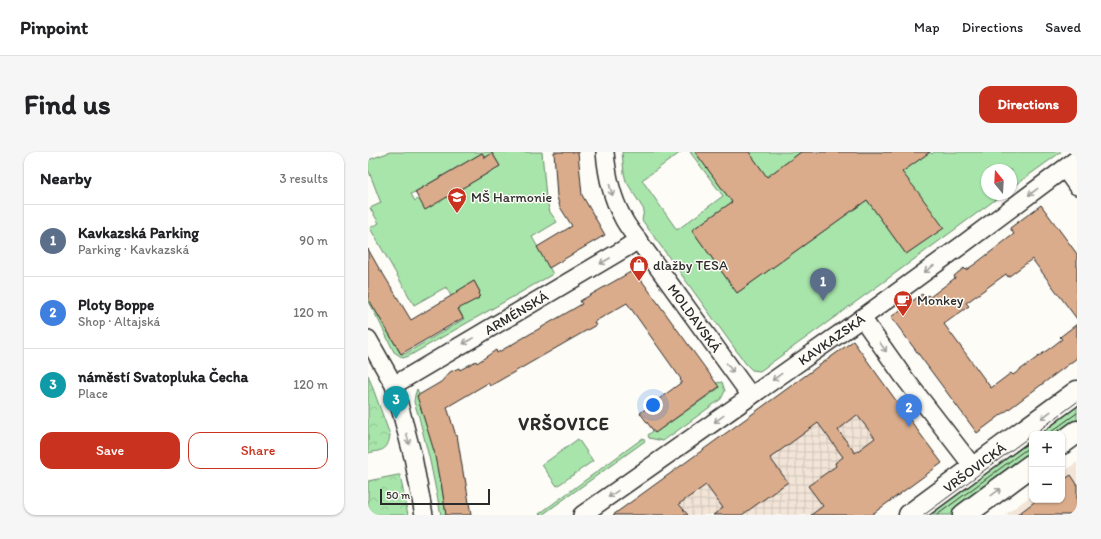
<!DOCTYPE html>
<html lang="en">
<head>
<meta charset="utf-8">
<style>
  :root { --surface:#fff; --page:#f6f6f6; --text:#202124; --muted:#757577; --line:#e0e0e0; --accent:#c8321e }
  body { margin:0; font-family:Itim,sans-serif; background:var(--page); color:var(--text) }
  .controls { position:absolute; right:12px; bottom:12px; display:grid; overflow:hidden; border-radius:8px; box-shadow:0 1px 3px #0004 }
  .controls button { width:36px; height:36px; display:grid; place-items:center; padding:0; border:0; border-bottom:1px solid var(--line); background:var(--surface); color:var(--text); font:20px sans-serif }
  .compass { position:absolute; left:613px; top:12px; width:36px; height:36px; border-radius:50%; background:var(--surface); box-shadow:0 1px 3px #0004; rotate:342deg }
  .scale { position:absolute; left:12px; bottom:10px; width:110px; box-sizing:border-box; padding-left:4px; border:2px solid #2b2b2b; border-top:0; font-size:11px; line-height:14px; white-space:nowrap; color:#2b2b2b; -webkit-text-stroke:3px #fdfcf7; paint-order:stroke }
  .you { position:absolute; left:285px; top:253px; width:14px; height:14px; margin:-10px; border:3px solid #fff; border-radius:50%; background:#1a73e8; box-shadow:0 0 0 6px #1a73e833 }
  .badge { display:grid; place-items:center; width:26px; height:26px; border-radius:50%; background:var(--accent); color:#fff; font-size:13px; font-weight:700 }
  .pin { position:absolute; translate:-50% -33px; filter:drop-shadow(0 1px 2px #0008) }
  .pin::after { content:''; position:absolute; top:21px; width:14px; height:12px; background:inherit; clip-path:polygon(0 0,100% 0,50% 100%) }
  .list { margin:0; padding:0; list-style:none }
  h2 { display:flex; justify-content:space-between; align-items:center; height:52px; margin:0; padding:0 16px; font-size:17px }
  h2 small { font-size:13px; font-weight:400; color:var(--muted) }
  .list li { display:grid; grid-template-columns:26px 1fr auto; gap:12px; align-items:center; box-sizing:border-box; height:72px; padding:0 16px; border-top:1px solid var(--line) }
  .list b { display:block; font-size:15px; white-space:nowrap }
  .list p { margin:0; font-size:13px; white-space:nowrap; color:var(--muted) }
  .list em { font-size:13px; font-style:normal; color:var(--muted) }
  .actions { display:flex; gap:8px; padding:12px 16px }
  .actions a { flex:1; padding:9px 0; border:1px solid var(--accent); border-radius:12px; text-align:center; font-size:14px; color:var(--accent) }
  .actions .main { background:var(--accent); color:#fff }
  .map { position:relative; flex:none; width:709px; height:363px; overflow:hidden; border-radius:12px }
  header { display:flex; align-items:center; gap:24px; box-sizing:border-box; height:56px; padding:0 20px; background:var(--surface); border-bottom:1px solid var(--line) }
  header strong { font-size:19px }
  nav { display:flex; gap:22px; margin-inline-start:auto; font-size:14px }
  .intro { display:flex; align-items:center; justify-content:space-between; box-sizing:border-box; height:96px; padding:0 24px }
  h1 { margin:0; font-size:28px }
  .button { padding:10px 18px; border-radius:12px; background:var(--accent); color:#fff; font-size:14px; font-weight:700 }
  main { display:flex; gap:24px; padding:0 24px }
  aside { flex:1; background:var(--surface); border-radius:12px; box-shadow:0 1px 3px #0004 }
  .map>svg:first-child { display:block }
  .built { fill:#f2e4d7 }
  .industrial { fill:url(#industrial-grid) }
  .grass { fill:#a8e5ab; stroke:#6a886b; fill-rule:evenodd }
  .park { fill:url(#park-crowns); stroke:#6a886b }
  .building { fill:#daac8b; stroke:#2b2b2b; fill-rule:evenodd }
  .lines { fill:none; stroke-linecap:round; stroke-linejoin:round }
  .minor-casing { stroke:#2b2b2b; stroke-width:20 }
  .secondary-casing { stroke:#2b2b2b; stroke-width:25 }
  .minor { stroke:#fdfcf7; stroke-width:17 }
  .secondary { stroke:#fdfcf7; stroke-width:22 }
  .tram { stroke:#2b2b2b; stroke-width:1 }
  .oneway { stroke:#9e9e9b }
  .labels { text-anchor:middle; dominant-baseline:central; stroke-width:3; stroke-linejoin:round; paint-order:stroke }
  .poi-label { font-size:14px; fill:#2b2b2b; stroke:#fdfcf7; text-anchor:start }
  .street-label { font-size:14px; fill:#2b2b2b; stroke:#fdfcf7 }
  .district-label { font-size:18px; font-weight:bold; letter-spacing:1px; fill:#2b2b2b; stroke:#fdfcf7 }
</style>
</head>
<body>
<header>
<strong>Pinpoint</strong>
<nav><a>Map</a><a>Directions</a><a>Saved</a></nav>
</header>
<div class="intro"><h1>Find us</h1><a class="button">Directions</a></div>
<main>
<aside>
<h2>Nearby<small>3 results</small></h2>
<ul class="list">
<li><span class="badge" style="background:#5c6f8a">1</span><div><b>Kavkazská Parking</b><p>Parking · Kavkazská</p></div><em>90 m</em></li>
<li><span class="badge" style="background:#3f7fe0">2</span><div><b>Ploty Boppe</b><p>Shop · Altajská</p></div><em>120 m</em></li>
<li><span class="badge" style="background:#0f9aa8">3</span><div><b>náměstí Svatopluka Čecha</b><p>Place</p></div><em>120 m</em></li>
</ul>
<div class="actions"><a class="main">Save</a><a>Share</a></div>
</aside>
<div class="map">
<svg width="709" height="363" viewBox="0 0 709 363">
  <defs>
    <pattern id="industrial-grid" width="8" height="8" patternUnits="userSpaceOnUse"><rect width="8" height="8" fill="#f2e4d7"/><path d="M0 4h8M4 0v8" fill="none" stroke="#d0c4b9"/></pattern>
    <pattern id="park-crowns" width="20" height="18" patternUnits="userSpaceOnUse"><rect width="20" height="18" fill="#a8e5ab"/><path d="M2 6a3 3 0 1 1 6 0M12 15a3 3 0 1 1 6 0" fill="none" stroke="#91c593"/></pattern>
  </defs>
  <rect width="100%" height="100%" fill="#fdfcf7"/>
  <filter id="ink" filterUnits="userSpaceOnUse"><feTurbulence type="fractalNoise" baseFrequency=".025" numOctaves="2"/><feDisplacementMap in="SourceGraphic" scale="8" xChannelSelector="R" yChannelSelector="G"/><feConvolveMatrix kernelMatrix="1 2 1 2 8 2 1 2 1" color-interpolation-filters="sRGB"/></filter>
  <g filter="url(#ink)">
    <path class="built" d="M709,310V363H637L664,343V348H694V321Z"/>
    <path class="industrial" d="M485,189L553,283L574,311L503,363H245Z"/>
    <path class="grass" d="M22,0H174L178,46L182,60L189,70L164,85L185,122L41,204L35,206L26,200L11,169L0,150V146L32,201H34L35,203L96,167L78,135L46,153L2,76L11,71L2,56L13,51L0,17V8ZM114,1L117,6L125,2L132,14L58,57L51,46L47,49L43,42ZM106,129L112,140L111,141L112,144L110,145L111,146L105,149L94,150L88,140Z
      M254,0H313L274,28L309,78L355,44L322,0H327L364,50L324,78L369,141L499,48L538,102L575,76L534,20L562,0L564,2L566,0H693L643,36V18H619V42H635L514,131L392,219L384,218L378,212L274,68L276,58L258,29L256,21Z
      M381,0H433L399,25Z
      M354,230L357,239L353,247L295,289L281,286L280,283L285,279L287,281L351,236L348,231Z
      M49,237L51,242L49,243L64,291H65L72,330H73L78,363H73L62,309L51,265L46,250L47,243Z
      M709,245V271L694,282H664V304L584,363H549Z
      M275,286L277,289L174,363H172L171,362Z
      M210,287L225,309L189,334L174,313Z"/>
    <path class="park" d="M0,223L22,283C20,299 14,298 0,301Z
      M30,323H32L40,363H0V329Z"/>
    <path class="building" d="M186,0H210L214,43L237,83L181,116L169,95L204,74L192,55L189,45Z
      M327,0H381L399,25L433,0H562L534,20L550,40L576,76L538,102L499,48L369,141L324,78L364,50Z
      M114,1L117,6L124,1L132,14L57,58L47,40Z
      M673,53L709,102V167L664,107L640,125L638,122L598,151L601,154L576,172L623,236L643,221L645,223L685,194L694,187L692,185L709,172V206L609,281L523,165L554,142L557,146L560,143L562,145L587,126L586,124L596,116L598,118L607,112L646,82L642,76Z
      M0,97L13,120H14L43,168L88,141V140L106,129L112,140L111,141L112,144L110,145L111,146L90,157L95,166L33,202L0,146Z
      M266,118L351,235L287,281L272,261L314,230L312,228L313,227L259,151L226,170L228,173L122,234L120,231L79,255L88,284L89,283L96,326H97L103,363H78L73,330L72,331L66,299L49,244L73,230L82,220L91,216L92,218L108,209L109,211L128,198L129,201L214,152L212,149Z
      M485,189L553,283L574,311L503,363H443L455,354L440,334L468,314L467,311L475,305L450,271L402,306L420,330L374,363H345L355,356L338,333L311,352L320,363H245ZM489,263L507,286L487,301L470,278Z
      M703,323L709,332V363H649L669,348H694V329Z"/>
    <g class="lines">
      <defs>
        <g id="minor">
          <path id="s1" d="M237,0C239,23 243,44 254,64C258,73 264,80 270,88L383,244"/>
          <path d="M697,17L709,34"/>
          <path d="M494,166L535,224L606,316"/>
          <path d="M0,187L26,233L45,305L56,363"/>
          <path id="s2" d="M26,233L256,97L270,88"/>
          <path id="s3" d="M214,363L494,166L594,93L709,7"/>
        </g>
        <g id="secondary">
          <path d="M694,291L709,280"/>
          <path id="s4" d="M542,363L709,240"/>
          <path d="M596,363L664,313"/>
        </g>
      </defs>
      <use href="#minor" class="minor-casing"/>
      <use href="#secondary" class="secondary-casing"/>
      <use href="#minor" class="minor"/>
      <use href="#secondary" class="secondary"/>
      <path class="tram" d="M666,282L709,250
        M680,282L709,261
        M556,363L664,283
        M569,363L664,293"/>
    </g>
    <defs><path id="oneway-shaft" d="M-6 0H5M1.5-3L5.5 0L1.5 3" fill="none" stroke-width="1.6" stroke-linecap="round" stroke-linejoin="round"/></defs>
    <g class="oneway">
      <use href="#oneway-shaft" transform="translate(243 38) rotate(74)"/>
      <use href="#oneway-shaft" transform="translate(665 40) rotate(143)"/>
      <use href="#oneway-shaft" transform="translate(237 109) rotate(150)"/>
      <use href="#oneway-shaft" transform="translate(561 117) rotate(144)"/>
      <use href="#oneway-shaft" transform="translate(100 189) rotate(150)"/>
      <use href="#oneway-shaft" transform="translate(515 195) rotate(55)"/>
      <use href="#oneway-shaft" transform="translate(362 216) rotate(54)"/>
      <use href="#oneway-shaft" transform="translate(409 225) rotate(144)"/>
      <use href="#oneway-shaft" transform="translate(678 263) rotate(143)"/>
      <use href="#oneway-shaft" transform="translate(351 267) rotate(144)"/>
      <use href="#oneway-shaft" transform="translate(40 287) rotate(75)"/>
      <use href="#oneway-shaft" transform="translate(628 340) rotate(-36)"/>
      <use href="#oneway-shaft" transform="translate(245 342) rotate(145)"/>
    </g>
  </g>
  <defs>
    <symbol id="school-pin" viewBox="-11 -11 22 30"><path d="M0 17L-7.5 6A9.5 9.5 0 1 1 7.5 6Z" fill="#c8321e" stroke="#fdfcf7"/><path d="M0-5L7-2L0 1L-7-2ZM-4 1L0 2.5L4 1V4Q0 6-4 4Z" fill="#fff"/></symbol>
    <symbol id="shop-pin" viewBox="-11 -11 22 30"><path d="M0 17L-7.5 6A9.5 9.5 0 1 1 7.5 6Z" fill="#c8321e" stroke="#fdfcf7"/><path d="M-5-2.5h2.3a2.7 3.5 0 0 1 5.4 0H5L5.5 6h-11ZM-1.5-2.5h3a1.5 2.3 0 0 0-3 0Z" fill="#fff"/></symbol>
    <symbol id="cafe-pin" viewBox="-11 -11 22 30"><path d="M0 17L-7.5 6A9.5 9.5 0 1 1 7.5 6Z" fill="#c8321e" stroke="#fdfcf7"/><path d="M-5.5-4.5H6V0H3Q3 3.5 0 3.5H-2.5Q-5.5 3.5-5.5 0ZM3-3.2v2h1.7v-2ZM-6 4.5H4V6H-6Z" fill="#fff"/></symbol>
  </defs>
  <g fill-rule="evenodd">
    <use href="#school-pin" x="78" y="34" width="22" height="30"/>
    <use href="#shop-pin" x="260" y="102" width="22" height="30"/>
    <use href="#cafe-pin" x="524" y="137" width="22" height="30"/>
  </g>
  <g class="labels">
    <g class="poi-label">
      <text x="103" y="45">MŠ Harmonie</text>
      <text x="285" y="113">dlažby TESA</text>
      <text x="549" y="148">Monkey</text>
    </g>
    <g class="street-label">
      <text stroke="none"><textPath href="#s2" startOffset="142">ARMÉNSKÁ</textPath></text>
      <text stroke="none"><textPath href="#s1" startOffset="192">MOLDAVSKÁ</textPath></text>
      <text stroke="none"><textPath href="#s3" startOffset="305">KAVKAZSKÁ</textPath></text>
      <text stroke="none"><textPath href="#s4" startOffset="80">VRŠOVICKÁ</textPath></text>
    </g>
    <g class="district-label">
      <text x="196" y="272">VRŠOVICE</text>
    </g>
  </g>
</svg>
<div class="controls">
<button>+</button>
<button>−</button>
</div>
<svg class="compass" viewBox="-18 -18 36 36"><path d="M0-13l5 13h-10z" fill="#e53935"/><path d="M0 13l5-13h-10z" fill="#757577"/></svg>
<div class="scale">50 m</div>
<div class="you"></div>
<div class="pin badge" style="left:455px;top:149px;background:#5c6f8a">1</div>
<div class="pin badge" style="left:541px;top:275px;background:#3f7fe0">2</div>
<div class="pin badge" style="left:28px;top:267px;background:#0f9aa8">3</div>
</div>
</main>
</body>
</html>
